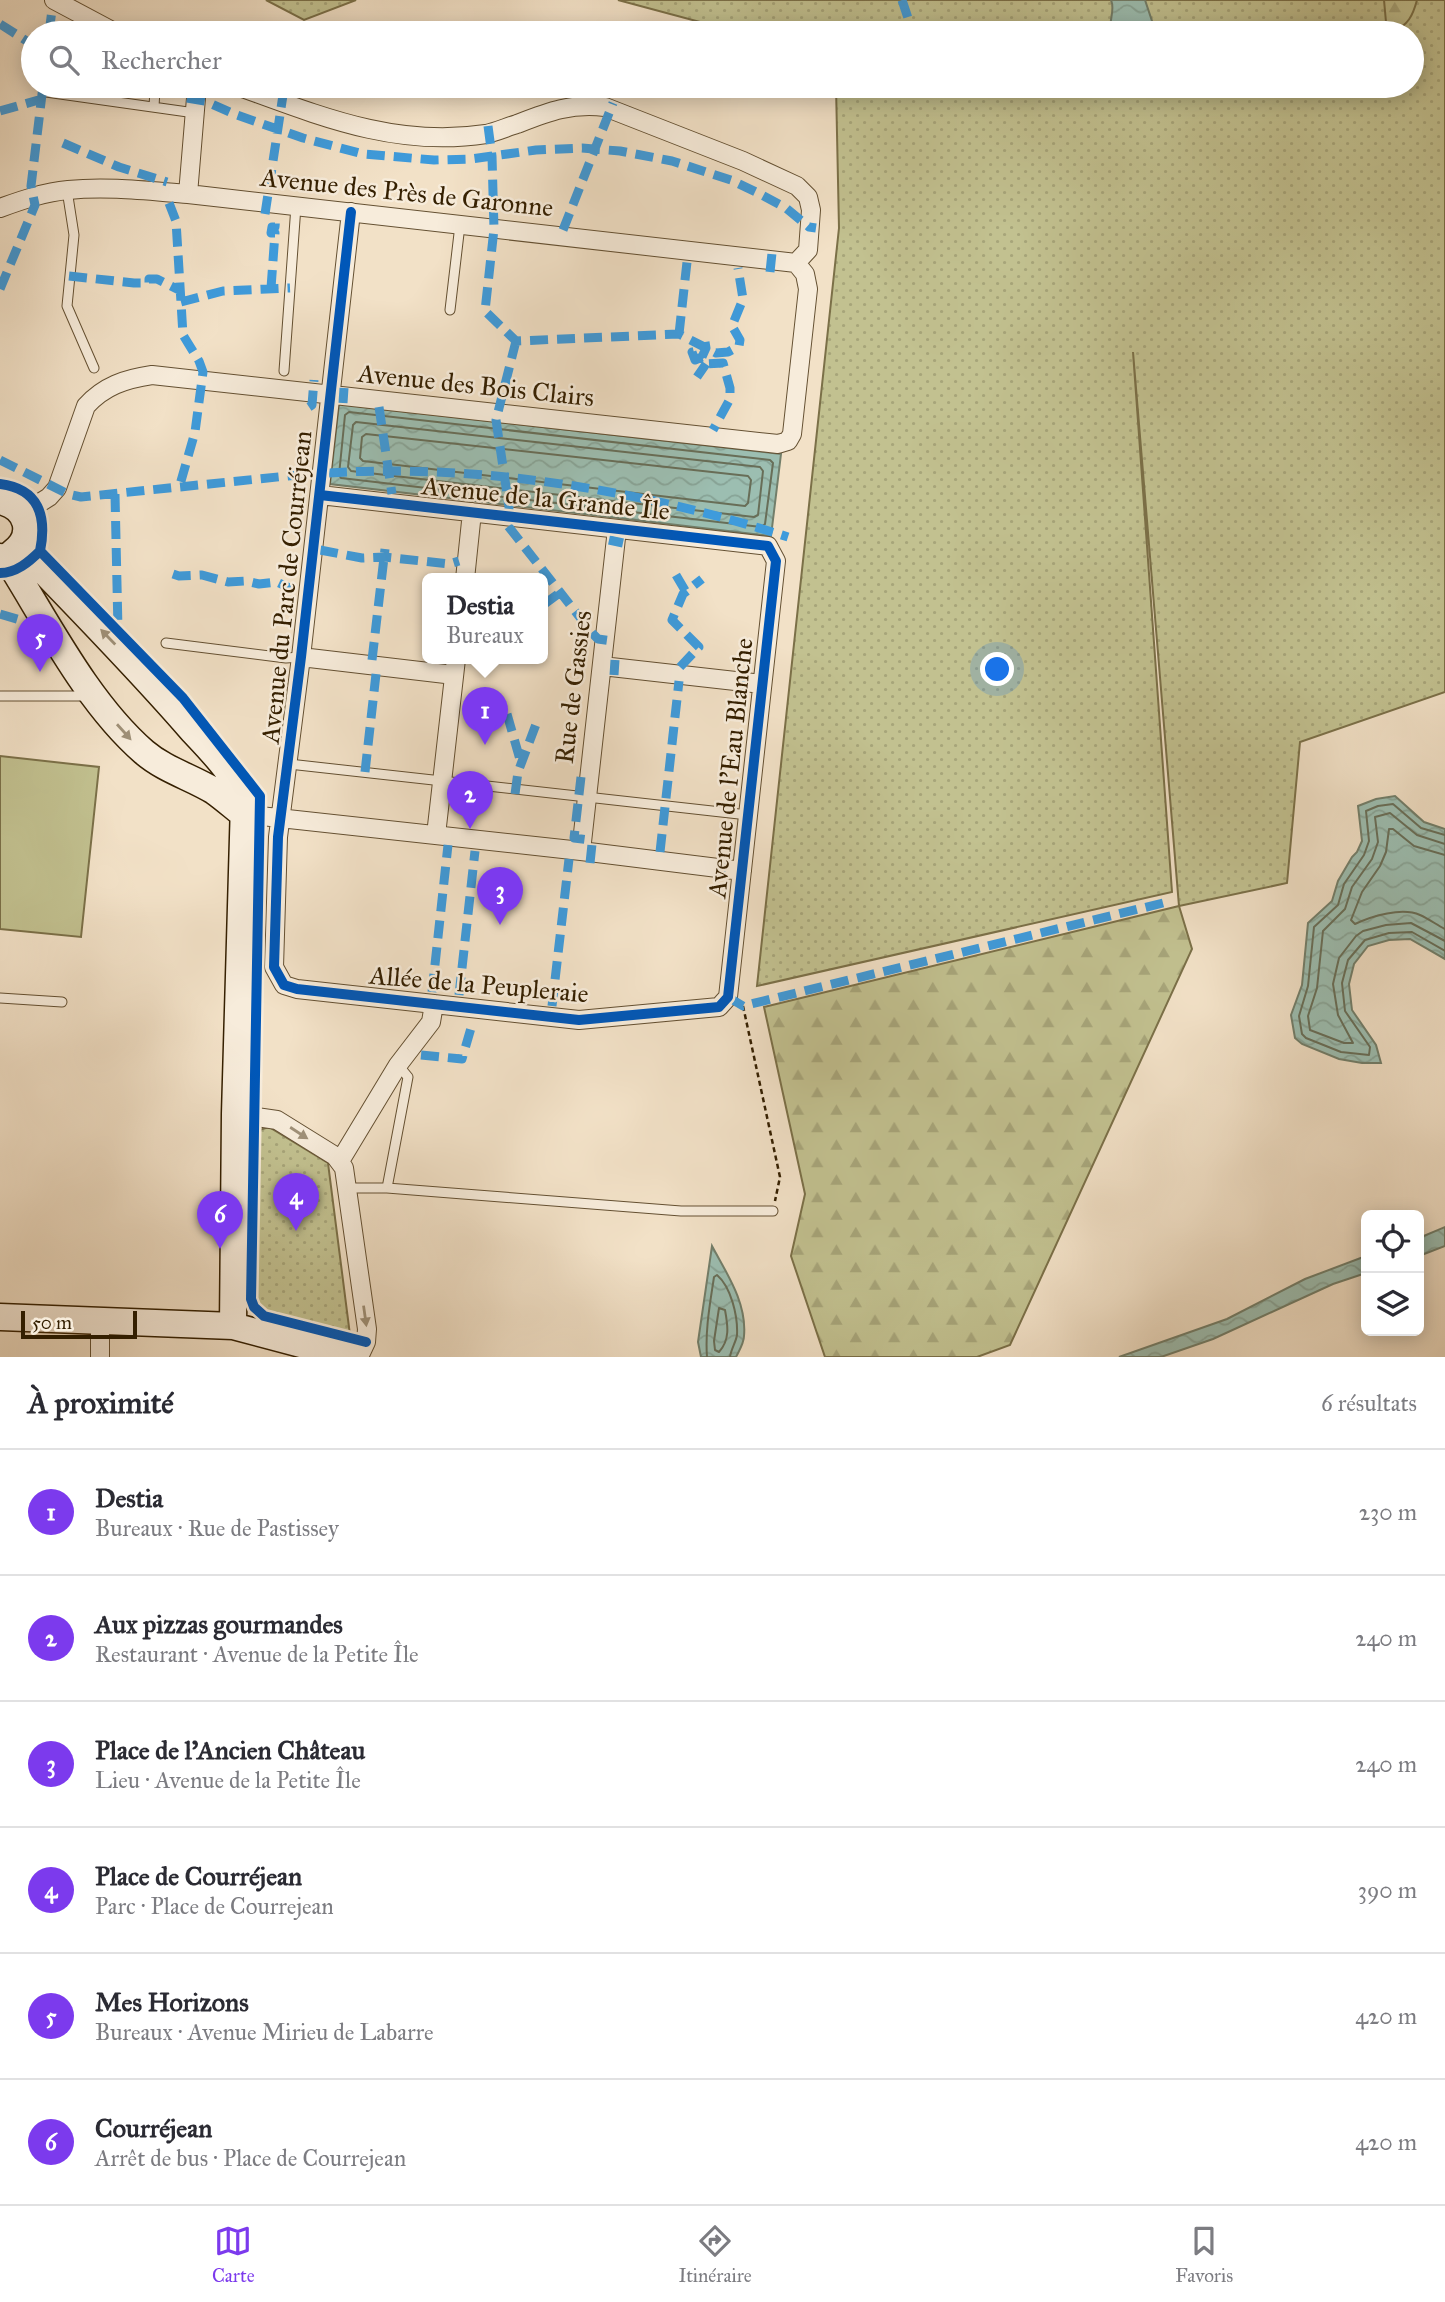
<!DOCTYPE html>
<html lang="fr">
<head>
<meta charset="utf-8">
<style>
  :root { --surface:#fff; --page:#f7f7f7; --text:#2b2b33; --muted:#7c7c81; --line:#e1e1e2; --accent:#7c3aed }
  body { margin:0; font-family:"IM FELL Great Primer",serif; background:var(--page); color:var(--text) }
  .controls { position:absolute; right:21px; bottom:21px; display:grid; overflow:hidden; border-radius:10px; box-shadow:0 4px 18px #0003 }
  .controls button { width:63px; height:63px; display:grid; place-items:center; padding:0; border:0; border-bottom:2px solid var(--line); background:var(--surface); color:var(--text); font:35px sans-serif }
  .scale { position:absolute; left:21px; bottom:18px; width:116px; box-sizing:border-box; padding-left:7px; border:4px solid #341f00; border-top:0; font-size:19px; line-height:24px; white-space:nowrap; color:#341f00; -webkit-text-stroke:5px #f7ecdb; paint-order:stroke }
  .you { position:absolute; left:998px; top:670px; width:24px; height:24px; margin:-18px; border:5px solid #fff; border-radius:50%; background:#1a73e8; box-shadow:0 0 0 10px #1a73e833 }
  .badge { display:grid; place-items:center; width:46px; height:46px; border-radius:50%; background:var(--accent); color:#fff; font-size:23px; font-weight:700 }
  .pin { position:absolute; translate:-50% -58px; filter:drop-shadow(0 2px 4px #0008) }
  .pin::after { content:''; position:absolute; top:37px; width:24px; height:21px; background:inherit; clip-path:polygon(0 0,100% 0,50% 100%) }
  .popup { position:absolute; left:422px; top:573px; width:126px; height:91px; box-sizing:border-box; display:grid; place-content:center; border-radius:10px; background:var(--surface); filter:drop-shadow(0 2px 5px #0005); font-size:23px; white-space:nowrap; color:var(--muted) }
  .popup b { font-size:26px; color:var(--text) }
  .popup::after { content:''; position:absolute; left:50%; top:100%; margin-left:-14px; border:14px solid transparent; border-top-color:var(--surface) }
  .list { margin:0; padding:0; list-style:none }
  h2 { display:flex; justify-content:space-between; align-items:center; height:91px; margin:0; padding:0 28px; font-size:30px }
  h2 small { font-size:23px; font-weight:400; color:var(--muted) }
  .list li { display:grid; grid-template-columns:46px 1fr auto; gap:21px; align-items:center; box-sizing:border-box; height:126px; padding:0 28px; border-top:2px solid var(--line) }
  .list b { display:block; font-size:26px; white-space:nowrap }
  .list p { margin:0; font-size:23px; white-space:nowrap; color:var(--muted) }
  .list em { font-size:23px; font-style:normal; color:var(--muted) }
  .icon { flex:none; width:38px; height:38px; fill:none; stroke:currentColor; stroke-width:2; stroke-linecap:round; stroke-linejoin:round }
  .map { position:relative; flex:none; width:1445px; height:1357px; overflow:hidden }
  .search { position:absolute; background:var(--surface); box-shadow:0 4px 18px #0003; left:21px; right:21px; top:21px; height:77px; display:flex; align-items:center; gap:18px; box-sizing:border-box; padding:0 24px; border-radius:38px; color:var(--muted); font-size:26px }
  .sheet { height:847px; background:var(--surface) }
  nav { display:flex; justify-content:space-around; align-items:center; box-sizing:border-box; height:98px; border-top:2px solid var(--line); background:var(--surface); font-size:19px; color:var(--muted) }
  nav a { display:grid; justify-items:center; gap:4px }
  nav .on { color:var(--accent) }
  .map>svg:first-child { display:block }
  .grass { fill:url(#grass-dots); stroke:#7b7048; stroke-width:2 }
  .forest { fill:url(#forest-firs); stroke:#7b7048; stroke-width:2 }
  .garden { fill:#c2c190; stroke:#7b7048; stroke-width:2 }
  .water { fill:url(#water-waves); stroke:#727e6a; stroke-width:2 }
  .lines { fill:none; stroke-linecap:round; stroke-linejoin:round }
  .shore { stroke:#686e58; stroke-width:2 }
  .lane-casing { stroke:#645032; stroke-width:11 }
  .street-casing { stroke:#645032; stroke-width:20 }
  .secondary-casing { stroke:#341f00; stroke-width:29 }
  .path { stroke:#341f00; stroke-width:2.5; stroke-dasharray:5 3.5; stroke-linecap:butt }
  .lane { stroke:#f7ecdb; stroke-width:9 }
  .street { stroke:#f7ecdb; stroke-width:18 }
  .secondary { stroke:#f7ecdb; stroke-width:26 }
  .quiet { stroke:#3e9bdc; stroke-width:9; stroke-dasharray:18 9; stroke-linecap:butt }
  .cycleway-casing { stroke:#f7ecdb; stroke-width:15 }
  .cycleway { stroke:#0057b8; stroke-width:10 }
  .oneway { fill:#9f9078 }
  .labels { text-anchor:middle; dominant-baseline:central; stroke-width:5; stroke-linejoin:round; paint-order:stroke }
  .street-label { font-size:26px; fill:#341f00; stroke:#f7ecdb }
</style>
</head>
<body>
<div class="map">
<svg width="1445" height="1357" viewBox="0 0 1445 1357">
  <defs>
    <pattern id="grass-dots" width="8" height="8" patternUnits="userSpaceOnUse" patternTransform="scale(1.75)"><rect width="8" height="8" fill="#c2c190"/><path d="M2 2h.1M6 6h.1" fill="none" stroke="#a7a57a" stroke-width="1.8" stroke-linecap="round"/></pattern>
    <pattern id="forest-firs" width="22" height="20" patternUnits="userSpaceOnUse" patternTransform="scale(1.75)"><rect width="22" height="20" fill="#c2c190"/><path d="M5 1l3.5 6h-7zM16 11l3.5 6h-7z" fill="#a7a57a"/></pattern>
    <pattern id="water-waves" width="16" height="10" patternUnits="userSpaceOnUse" patternTransform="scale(1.75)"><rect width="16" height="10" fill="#9cbeb1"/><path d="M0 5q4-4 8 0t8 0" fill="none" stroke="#87a396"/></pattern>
  </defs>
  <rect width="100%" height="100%" fill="#f2e1c7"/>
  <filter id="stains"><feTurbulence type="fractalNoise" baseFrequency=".00286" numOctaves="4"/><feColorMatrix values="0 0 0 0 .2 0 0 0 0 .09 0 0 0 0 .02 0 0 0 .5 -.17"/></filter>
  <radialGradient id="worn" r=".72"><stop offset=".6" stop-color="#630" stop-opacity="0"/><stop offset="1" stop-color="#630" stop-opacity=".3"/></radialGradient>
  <path class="grass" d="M266,0H356L304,20Z
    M618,0H1445V692L1300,742L1287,883L1179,906L1133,352L1172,892L757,986L839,228L836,86H1412V33H741Z
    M269,1127L328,1163L350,1335L274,1315L261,1309L255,1299L256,1131Z"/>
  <path class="forest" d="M1384,0H1417C1413,15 1408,26 1393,31L1386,22Z
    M1179,906L1192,949L1010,1345L977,1357H825L791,1256L805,1194L764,1007Z"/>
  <path class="garden" d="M0,756L99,767L81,937L0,929Z"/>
  <path class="water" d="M1111,0H1145L1156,33H1112C1107,22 1116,11 1111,0Z
    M339,404L781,454L771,536L330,484Z
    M1395,796L1424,822L1445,829V959L1410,939L1389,940L1368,946L1354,964L1349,984L1352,1010L1376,1045L1381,1063H1362L1339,1059L1302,1044L1295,1038L1291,1015L1302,985L1308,923L1332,901L1338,881L1352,857L1357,852L1362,841L1358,806L1376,799Z
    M1445,1227V1246L1419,1256V1238Z
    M712,1246C727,1274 747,1303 744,1336C744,1343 739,1351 736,1357H701L698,1342Z
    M1366,1256V1273L1333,1284L1213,1339L1161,1357H1119L1227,1319L1305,1279Z"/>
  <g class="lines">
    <path class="shore" d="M349,412L770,460L773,463L765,524L761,527L341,478L339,475L345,415Z
      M356,422L760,467L763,471L758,515L754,517L351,471L348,467L353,425Z
      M366,434L748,476L751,480L748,503L745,506L363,461L360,458L362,437Z
      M1445,835L1421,828L1393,804L1378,806L1366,811L1369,841L1364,855L1344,884L1338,905L1314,927L1308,986L1299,1016L1302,1034L1306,1038L1341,1052L1369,1055L1370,1047L1345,1011L1342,983L1348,960L1365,940L1389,933L1412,932L1445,951
      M1445,844L1417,835L1390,813L1375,817L1378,842L1372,859L1352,887L1345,909L1323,931L1317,988L1308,1016L1310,1030L1344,1043H1353L1338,1015L1333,984L1339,958L1356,936L1363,931L1386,925L1411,923L1445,941
      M1445,855L1414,846L1393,829H1389L1386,852L1380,866L1362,892L1351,920L1355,924C1372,916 1402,907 1420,915C1429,919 1437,925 1445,929
      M719,1308L725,1310C728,1326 730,1340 719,1352L715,1350L714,1341Z
      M707,1357C705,1330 710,1304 714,1277L717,1275C731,1287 738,1316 737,1335C736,1342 731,1349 730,1357"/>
    <defs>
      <path id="lane" d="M148,86L155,89L154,107
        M46,92L195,113
        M67,190L74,235L67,306L94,368
        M450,310L460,225
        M284,371L296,206
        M166,643L286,658L301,657
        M0,696H81L88,694
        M289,764L748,815
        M0,998L62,1002
        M347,1188H387L681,1211H773
        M387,1188L408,1077L398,1065"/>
      <path id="street" d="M54,0L116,33
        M237,86C320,116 396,148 486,134C496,132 507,127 517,124C548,112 570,103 605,107L743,161L797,186L808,197L811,210L808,250L796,263
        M188,194L197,86
        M0,208C22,200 45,192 68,190C108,186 148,191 188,194L796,263L805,274L808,289L792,434L788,441L778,444L152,375C125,379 104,386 86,406L57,488L49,497L22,514
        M320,495L768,546L776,561L728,997L719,1007L579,1020L297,989L284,985L274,967L278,837L301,657L351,212
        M465,579L472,512
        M301,657L454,675
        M602,666L762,684
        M243,814L581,851L742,871
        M436,835L456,659
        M581,851L617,529
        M235,1114L277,1120L335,1156L344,1168L367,1329L366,1342L359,1357
        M340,1161L398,1065L431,1022L434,1004
        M100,1357V1321"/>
      <path id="secondary" d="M0,501C28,507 36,536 12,553
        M24,541L32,559C86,615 140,670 191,729C211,751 236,774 244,803L235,1114L233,1326
        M0,557L14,570C51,630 90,705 144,752C165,770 191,777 214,791C224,798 234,807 243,814
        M0,1317L233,1326L350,1357"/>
    </defs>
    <use href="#lane" class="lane-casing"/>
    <use href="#street" class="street-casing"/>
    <use href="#secondary" class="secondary-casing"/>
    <path class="path" d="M743,1006L780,1177L775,1201"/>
    <use href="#lane" class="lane"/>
    <use href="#street" class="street"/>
    <use href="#secondary" class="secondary"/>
    <path class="quiet" d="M902,0L913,33
      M0,24L33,45
      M49,33L52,10
      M187,98L205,101L234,114L303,138L363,154L434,160L471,159L536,150L582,148L620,151L672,161L731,180L760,194L786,208L809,227L816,228
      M0,111L42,99
      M488,126L492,156L494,229L485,311L516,341L679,334L716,353L728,352L739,346L740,340L732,326L743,299L738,268
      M63,143L119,167L167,182
      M169,203L176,221L183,335L199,361L203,372L195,432L179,488
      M265,214L283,95
      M563,230L613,103
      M770,272L772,253
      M69,276L134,283H149V279H157L181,291
      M271,288L275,233H271L272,227H275L276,215
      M0,289L35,205L31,186L43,86
      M181,302L223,291L290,288
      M679,334L687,262
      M516,341L496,420L509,507L508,526L593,634L598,639L612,641
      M705,342L706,348L702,357L706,364L723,363L730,388V399L713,430
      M702,357L695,360L692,352L700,350L703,352
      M697,377L706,364
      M343,403L344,388
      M309,407L312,405L314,380
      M379,407L392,494
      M0,460L68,494L81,497L307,474
      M329,473C479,463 646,491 788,537
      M115,494L118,630
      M609,540L623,543
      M320,550L362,558L385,557L449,564L459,561
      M173,574L179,576L202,575L228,582L246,581L259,584L277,582L294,590
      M676,575L686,592
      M543,605L561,592
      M0,614L37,625
      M372,660L385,549
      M680,667L699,647L672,620L683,594L702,579
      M614,675L615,660
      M742,689L744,675
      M507,714L521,763
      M365,772L376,674
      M581,777L574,838L589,840
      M515,794L518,772L538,719
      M660,852L679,681
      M590,863L592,844
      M720,878L722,860
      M432,992L448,845
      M459,995L475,851
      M728,997L743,1006L1163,903
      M552,1006L569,859
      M421,1055L462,1059L473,1021"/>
    <defs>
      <path id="cycleway" d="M0,484C39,489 47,516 40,551C29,562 16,573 0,573
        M320,495L768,546L776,561L728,997L719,1007L579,1020L297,989L284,985L274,967L278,837L301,657L351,212
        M40,551L183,698L260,796L251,1299L254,1307L264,1316L366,1342"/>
    </defs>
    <use href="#cycleway" class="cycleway-casing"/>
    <use href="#cycleway" class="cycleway"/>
  </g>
  <defs><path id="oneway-solid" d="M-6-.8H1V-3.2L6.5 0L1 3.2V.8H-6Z" transform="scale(1.75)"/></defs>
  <g class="oneway">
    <use href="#oneway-solid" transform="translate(108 637) rotate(-134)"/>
    <use href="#oneway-solid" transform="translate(124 732) rotate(48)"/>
    <use href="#oneway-solid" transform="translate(299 1133) rotate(33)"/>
    <use href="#oneway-solid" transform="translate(365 1316) rotate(82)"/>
  </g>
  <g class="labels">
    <g class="street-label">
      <text transform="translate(407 192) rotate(6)">Avenue des Près de Garonne</text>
      <text transform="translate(476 385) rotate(6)">Avenue des Bois Clairs</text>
      <text transform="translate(546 498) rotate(6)">Avenue de la Grande Île</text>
      <text transform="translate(286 587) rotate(-84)">Avenue du Parc de Courréjean</text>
      <text transform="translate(573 687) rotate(-83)">Rue de Gassies</text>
      <text transform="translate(730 768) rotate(-84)">Avenue de l'Eau Blanche</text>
      <text transform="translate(479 984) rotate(5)">Allée de la Peupleraie</text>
    </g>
  </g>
  <rect width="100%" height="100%" filter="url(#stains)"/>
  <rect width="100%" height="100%" fill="url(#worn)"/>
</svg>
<div class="controls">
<button><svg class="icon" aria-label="locate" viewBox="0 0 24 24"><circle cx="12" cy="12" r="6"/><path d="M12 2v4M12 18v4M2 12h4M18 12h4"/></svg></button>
<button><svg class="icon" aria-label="layers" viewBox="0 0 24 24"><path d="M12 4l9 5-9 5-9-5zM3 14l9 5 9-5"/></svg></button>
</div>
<div class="scale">50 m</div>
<div class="you"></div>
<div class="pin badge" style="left:485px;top:745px">1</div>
<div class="popup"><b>Destia</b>Bureaux</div>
<div class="pin badge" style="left:470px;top:829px">2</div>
<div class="pin badge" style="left:500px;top:925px">3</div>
<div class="pin badge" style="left:296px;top:1231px">4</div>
<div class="pin badge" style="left:40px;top:672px">5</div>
<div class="pin badge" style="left:220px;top:1249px">6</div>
<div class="search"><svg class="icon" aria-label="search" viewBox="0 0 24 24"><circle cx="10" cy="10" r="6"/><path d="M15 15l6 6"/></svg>Rechercher</div>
</div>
<section class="sheet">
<h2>À proximité<small>6 résultats</small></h2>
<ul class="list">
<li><span class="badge">1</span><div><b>Destia</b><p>Bureaux · Rue de Pastissey</p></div><em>230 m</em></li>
<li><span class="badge">2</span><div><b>Aux pizzas gourmandes</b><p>Restaurant · Avenue de la Petite Île</p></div><em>240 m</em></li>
<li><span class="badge">3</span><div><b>Place de l'Ancien Château</b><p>Lieu · Avenue de la Petite Île</p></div><em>240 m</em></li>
<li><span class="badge">4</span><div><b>Place de Courréjean</b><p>Parc · Place de Courrejean</p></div><em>390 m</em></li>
<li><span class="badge">5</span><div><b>Mes Horizons</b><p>Bureaux · Avenue Mirieu de Labarre</p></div><em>420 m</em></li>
<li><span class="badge">6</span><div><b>Courréjean</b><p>Arrêt de bus · Place de Courrejean</p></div><em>420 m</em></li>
</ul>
</section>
<nav>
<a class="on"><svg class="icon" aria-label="map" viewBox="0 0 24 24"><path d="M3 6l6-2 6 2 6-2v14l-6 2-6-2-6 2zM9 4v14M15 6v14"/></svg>Carte</a>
<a><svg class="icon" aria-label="directions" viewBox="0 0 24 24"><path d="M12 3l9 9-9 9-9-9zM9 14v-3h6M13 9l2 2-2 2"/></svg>Itinéraire</a>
<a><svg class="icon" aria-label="saved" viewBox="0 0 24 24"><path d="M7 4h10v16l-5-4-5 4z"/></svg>Favoris</a>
</nav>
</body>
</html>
